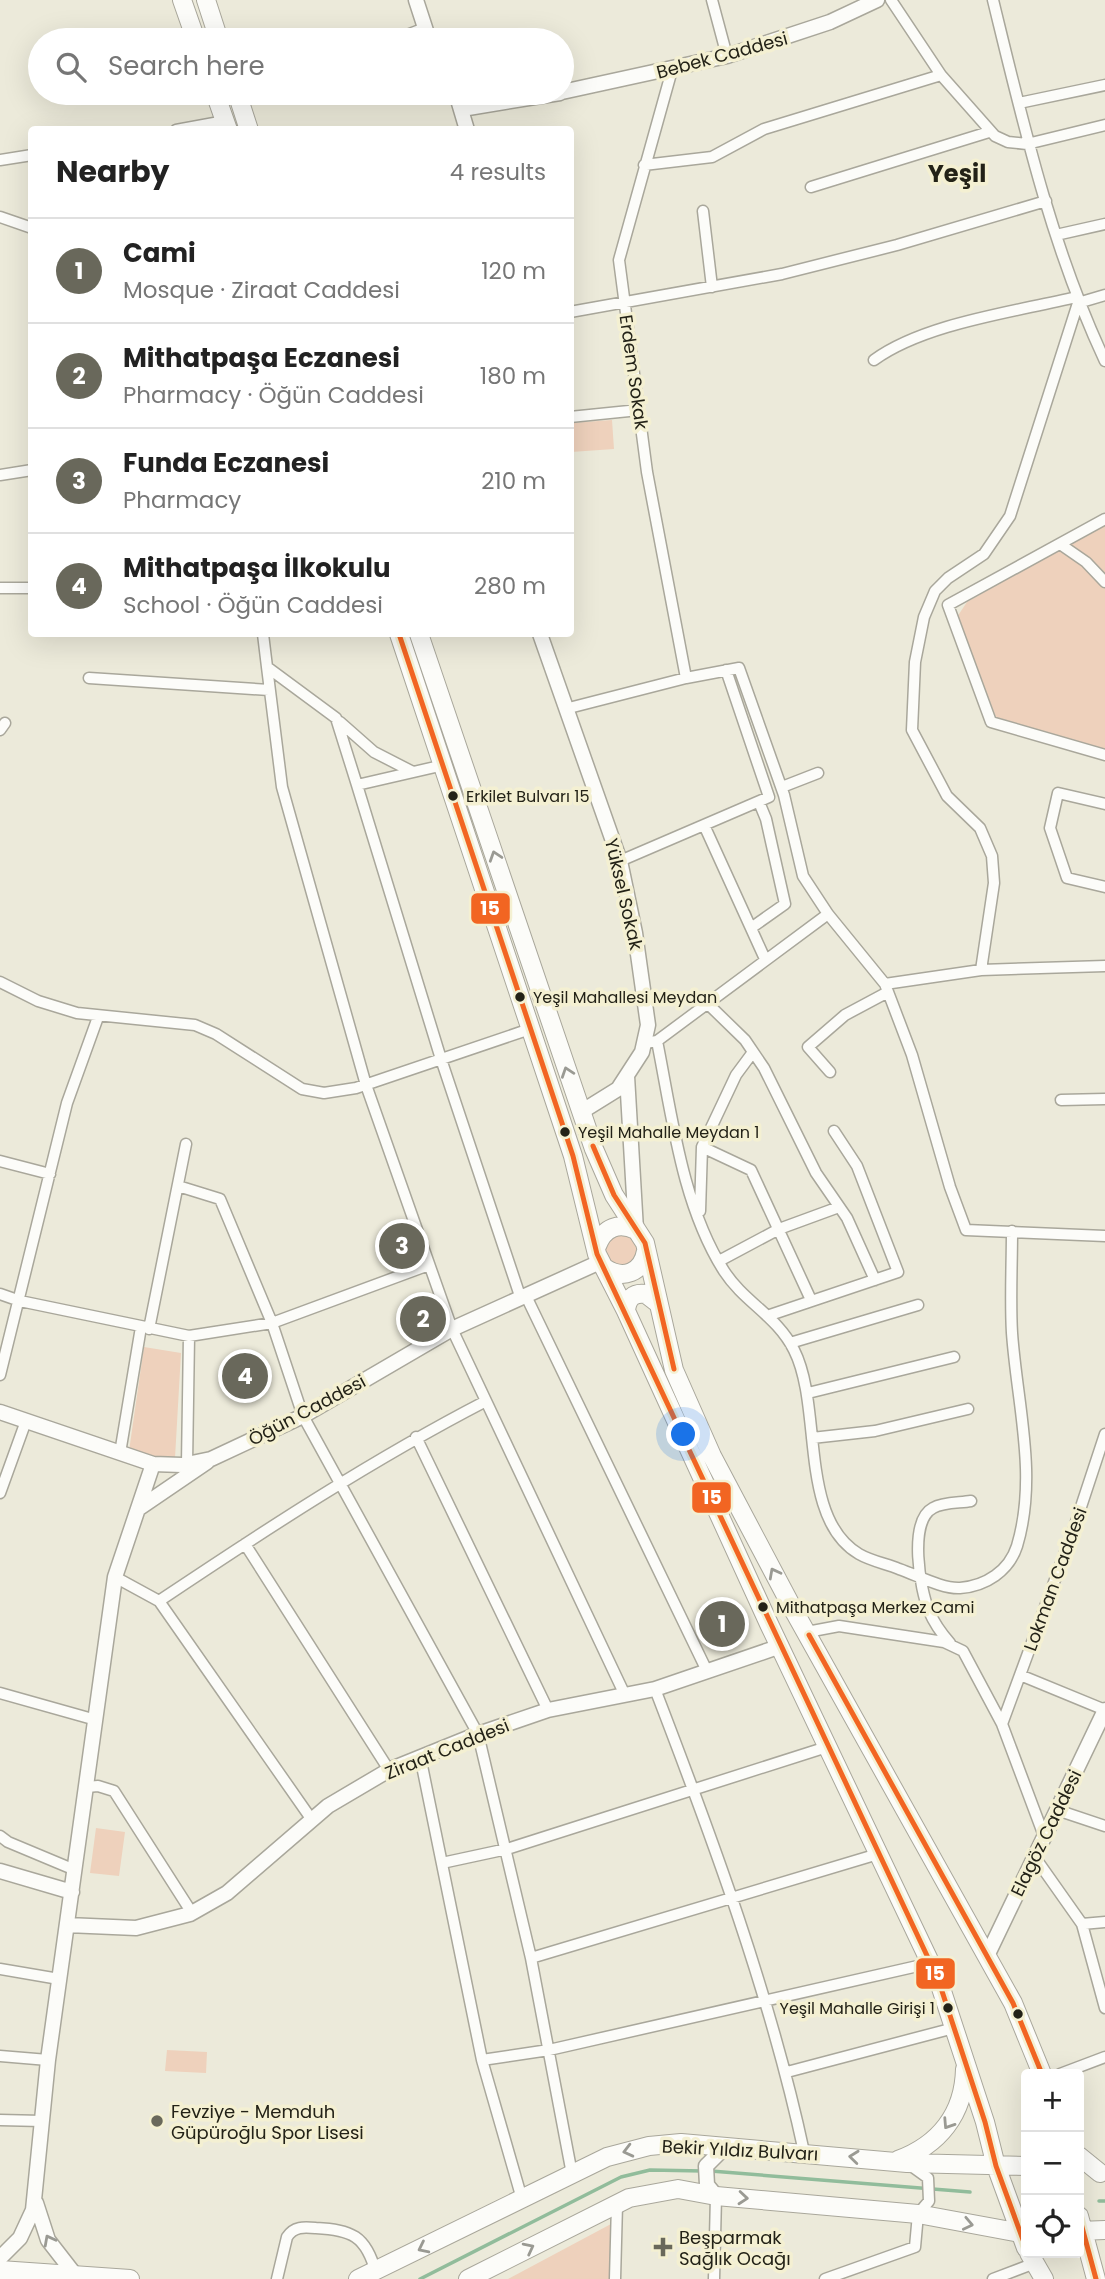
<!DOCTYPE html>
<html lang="en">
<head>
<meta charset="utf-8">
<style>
  :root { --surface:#fff; --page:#f6f6f6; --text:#222; --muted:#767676; --line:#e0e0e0; --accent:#69685b }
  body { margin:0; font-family:Poppins,sans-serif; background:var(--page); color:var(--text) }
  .controls { position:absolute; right:21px; bottom:21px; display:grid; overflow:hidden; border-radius:7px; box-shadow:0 7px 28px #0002 }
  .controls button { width:63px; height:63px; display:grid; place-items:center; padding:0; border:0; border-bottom:2px solid var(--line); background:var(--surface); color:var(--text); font:35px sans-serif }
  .you { position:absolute; left:684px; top:1435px; width:24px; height:24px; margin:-18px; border:5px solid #fff; border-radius:50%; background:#1a73e8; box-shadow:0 0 0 10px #1a73e833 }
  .badge { display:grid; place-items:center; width:46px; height:46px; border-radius:50%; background:var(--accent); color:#fff; font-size:23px; font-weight:700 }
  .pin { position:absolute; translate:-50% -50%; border:4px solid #fff; box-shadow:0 2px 7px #0006 }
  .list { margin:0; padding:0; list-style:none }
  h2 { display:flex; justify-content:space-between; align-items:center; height:91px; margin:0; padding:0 28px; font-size:30px }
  h2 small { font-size:23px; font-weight:400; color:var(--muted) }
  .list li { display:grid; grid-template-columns:46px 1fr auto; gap:21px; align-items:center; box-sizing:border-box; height:105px; padding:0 28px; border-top:2px solid var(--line) }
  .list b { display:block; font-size:26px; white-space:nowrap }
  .list p { margin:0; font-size:23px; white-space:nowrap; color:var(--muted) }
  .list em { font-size:23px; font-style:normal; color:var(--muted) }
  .icon { flex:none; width:38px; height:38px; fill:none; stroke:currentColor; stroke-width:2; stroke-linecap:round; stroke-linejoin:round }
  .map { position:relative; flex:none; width:1105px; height:2279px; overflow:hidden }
  .search { position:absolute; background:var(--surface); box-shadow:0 7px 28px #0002; left:28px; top:28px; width:546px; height:77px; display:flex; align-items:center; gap:18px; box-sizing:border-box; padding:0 24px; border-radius:38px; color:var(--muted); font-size:26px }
  .panel { position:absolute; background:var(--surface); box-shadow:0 7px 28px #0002; left:28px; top:126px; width:546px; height:511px; border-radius:7px }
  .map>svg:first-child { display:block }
  .green { fill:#eed1bc }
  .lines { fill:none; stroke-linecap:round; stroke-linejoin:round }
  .stream { stroke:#91bc9b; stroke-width:3.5 }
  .minor-casing { stroke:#a9a79b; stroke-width:13 }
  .tertiary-casing { stroke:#a9a79b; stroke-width:17 }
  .primary-casing { stroke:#a9a79b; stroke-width:20 }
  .minor { stroke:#fcfcf9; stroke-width:10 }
  .tertiary { stroke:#fcfcf9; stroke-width:14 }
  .primary { stroke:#fcfcf9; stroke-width:18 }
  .bus-1-casing { stroke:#f4f0d2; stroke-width:10 }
  .bus-1 { stroke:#f26522; stroke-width:5 }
  .oneway { stroke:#9a9a93 }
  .bus-dot { fill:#232217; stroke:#f4f0d2; stroke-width:2.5 }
  .poi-dot { fill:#69685b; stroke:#f4f0d2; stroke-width:2.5 }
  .labels { text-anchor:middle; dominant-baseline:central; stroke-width:7; stroke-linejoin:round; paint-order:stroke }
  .bus-label { font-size:16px; fill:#232217; stroke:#f4f0d2; text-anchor:start }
  .street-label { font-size:18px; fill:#232217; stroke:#f4f0d2 }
  .poi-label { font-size:18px; fill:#232217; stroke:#f4f0d2; text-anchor:start }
  .district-label { font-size:24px; font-weight:bold; fill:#232217; stroke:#f4f0d2 }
  .line-badge { stroke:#f4f0d2; stroke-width:2.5 }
  .badge-label { font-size:19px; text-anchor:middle; font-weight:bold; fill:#fff }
</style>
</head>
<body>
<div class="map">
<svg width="1105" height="2279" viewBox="0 0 1105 2279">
  <rect width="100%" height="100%" fill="#eceada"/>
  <path class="green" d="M612,420L614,449L571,452V423Z
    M1105,523V750L996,717L957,617L967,602Z
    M619,1232L636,1238L639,1256L626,1269L605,1260V1242Z
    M144,1347L181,1353L175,1458L163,1459L129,1451Z
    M96,1828L125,1832L119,1876L90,1873Z
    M167,2050L207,2052L206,2073L165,2071Z
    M611,2224L616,2230L615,2279H508Z"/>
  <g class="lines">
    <path class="stream" d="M711,2171L970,2192
      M1099,2201H1105
      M420,2279L621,2177L650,2170L703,2171"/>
    <defs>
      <path id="minor" d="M712,0L727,56
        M891,0L941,75L995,136L1008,142L1027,144L1105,125
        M993,0C1023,123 1051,246 1105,361
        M394,40L425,28
        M672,70L619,260L647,472L686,678
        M240,101L260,93
        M1019,103L1105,85
        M176,130L225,121
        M0,160L32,155
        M644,165L712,157L764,129L941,75
        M811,187L989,132
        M703,211L712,287
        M0,217L32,228
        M1056,235L1105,224
        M570,312L782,274L897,245L1046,201
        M874,360C925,323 1015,312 1076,297
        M570,417L639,410
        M0,475L32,470
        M1105,519L948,605L991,722L1105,755
        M1060,544L1086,562L1105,582
        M0,588H32
        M263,634L267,667L336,718L357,785L444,765
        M267,667L282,787L366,1085L452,1329L624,1693
        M89,678L269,690
        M565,709L686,678L739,668L784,795L803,876L828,914L885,984L912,1055L950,1187L966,1230L1105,1236
        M340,722L374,752L413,772
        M0,730L5,723
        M357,785L441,1059L520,1296
        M782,787L818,773
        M1105,804L1058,793L1050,828L1067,878L1105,887
        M704,825L765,959
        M620,861L769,797L726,670
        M751,928L785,904L766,819L759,802
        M981,970L994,883L992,856L980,828L947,796L912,730L915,662L924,617L935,591L948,578L984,554L1010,516L1078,303L1105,295
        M0,982L38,1001L77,1013L195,1025L216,1034L302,1089L324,1093L356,1088L530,1029
        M885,984L981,970L1105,966
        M707,1003L745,1040L764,1068L816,1173L847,1218L875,1280
        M657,1041L828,914
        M645,1043L657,1041C672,1116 682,1205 724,1271C744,1302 777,1316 794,1350C823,1407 798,1518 859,1554C871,1561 887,1564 899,1569C917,1575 942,1589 960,1588C986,1586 1009,1571 1017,1546C1038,1476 1017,1404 1012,1333C1010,1300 1012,1265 1012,1231
        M830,1072L808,1047L845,1015L888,992
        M1061,1100L1105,1099
        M702,1147L751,1170L811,1300
        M0,1161L50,1174
        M178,1186L220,1199L272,1323L303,1416L478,1734L531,1958L572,2174
        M700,1211L702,1147L736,1075L753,1052
        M719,1261L779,1229L839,1207
        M0,1294L20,1301L189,1336L272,1323L429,1265
        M525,1294L707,1671
        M770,1315L898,1272L857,1166L834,1131
        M149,1329L186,1144
        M790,1343L918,1305
        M0,1375L67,1103L98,1017
        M808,1393L954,1357
        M416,1437L548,1710
        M812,1438L875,1431L968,1409
        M120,1453L141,1327
        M187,1464L189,1336
        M0,1493L26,1421
        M245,1544L389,1770
        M115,1577L159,1601L312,1820
        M159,1601C265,1530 372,1460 486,1401
        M807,1632L839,1626L944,1642L963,1651L1002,1724L1044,1836
        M950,1643C941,1633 934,1623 929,1611C920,1590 908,1521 933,1508C943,1502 960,1503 971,1501
        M1020,1675L1105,1710
        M655,1689C713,1840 770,1994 804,2152
        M0,1693L96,1720
        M1002,1724L1074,1528L1105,1434
        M420,1756L482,2060L522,2199
        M87,1787L98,1786L114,1791L192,1913
        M1057,1810L1105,1826
        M0,1836L8,1842L75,1870
        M1034,1856L1082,1924L1105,2008
        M442,1863L507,1849L830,1746
        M1082,1924L1105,1922
        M531,1958L878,1854
        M0,1969L59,1979
        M0,2056L48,2060
        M482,2060L549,2050L931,1963
        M787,2072L954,2028
        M1060,2074L1105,2057
        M0,2120L42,2121
        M277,2279L287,2237C294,2226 304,2227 316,2228C351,2230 366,2235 376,2273
        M615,2279L617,2204
        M714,2279L716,2196
        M825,2279L915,2247L918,2214L929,2201L928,2178L910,2165
        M993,2279L1035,2263"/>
      <path id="tertiary" d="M416,0L429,40
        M562,92L727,56L830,22L877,0
        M456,93L467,130
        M462,109L560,93
        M540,634L620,861L635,933L648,1025L642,1052L618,1089L581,1112
        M627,1076L636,1230
        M0,1412L153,1464L182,1465L211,1459L303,1416L452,1329L600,1262
        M138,1509L207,1462
        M0,1871L72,1892
        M67,1925L136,1928L190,1914L227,1893L328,1806L389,1770L478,1734L548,1710L655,1689L781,1646
        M987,1956L1105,1710
        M716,2196L707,2185L706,2166L725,2147
        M36,2203L48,2240L76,2276
        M0,2258L20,2238L33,2210L48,2060L115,1577L153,1464"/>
      <path id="primary" d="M182,0L196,40
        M206,0L219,40
        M215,93L228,130
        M237,93L249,130
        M399,634L573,1156L597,1254L626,1311L769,1624L938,1979L985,2122L996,2166L1026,2248
        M419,634L594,1149L614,1195L645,1243L674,1370L712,1456L794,1611L1013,2003L1042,2074
        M597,1246C604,1227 619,1222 636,1230
        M605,1268C623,1280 642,1273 646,1251
        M626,1311C627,1299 633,1292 646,1294L659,1304
        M1079,2156L1100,2173
        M898,2160C939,2145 964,2114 965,2069
        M1079,2216L1096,2279
        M1079,2231L1105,2230
        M1029,2253L1044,2279
        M0,2270L130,2279
        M358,2279L607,2157L649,2146L681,2143L907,2163L1026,2166
        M468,2279L629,2198L678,2189L716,2196L918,2214L1026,2234"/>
    </defs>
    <use href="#minor" class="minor-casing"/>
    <use href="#tertiary" class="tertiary-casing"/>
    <use href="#primary" class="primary-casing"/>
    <use href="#minor" class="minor"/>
    <use href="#tertiary" class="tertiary"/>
    <use href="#primary" class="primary"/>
    <defs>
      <path id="bus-1" d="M399,634L573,1156L597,1254L938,1979L985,2122L996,2166L1026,2248
        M593,1146L614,1195L645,1243L674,1369
        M809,1635L1013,2003L1042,2074
        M1079,2216L1096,2279"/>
    </defs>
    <use href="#bus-1" class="bus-1-casing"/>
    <use href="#bus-1" class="bus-1"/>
  </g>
  <defs><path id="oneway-chevron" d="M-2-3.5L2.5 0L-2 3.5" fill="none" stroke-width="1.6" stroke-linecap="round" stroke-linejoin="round" transform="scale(1.75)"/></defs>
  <g class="oneway">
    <use href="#oneway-chevron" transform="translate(495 856) rotate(-108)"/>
    <use href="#oneway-chevron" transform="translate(567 1072) rotate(-109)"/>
    <use href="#oneway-chevron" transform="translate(774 1573) rotate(-118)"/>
    <use href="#oneway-chevron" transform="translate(948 2124) rotate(123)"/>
    <use href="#oneway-chevron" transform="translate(628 2151) rotate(166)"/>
    <use href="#oneway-chevron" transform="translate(854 2157) rotate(-174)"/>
    <use href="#oneway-chevron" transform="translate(743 2198) rotate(5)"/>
    <use href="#oneway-chevron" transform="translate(968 2224) rotate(12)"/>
    <use href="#oneway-chevron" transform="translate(49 2240) rotate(-118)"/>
    <use href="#oneway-chevron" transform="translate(423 2248) rotate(154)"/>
    <use href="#oneway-chevron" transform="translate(529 2248) rotate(-27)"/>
  </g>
  <g class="bus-dot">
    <circle cx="453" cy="796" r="6"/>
    <circle cx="520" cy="997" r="6"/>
    <circle cx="565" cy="1132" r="6"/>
    <circle cx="763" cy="1607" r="6"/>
    <circle cx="948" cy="2008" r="6"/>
    <circle cx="1018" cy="2014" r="6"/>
  </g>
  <g class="poi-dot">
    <circle cx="157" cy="2121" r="7"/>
    <path d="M659.5 2236.5h7v7h7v7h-7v7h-7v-7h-7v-7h7z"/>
  </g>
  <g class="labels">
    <g class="bus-label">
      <text x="466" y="796">Erkilet Bulvarı 15</text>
      <text x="533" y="997">Yeşil Mahallesi Meydan</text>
      <text x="578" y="1132">Yeşil Mahalle Meydan 1</text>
      <text x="776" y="1607">Mithatpaşa Merkez Cami</text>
      <text x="935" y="2008" text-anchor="end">Yeşil Mahalle Girişi 1</text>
    </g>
    <g class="street-label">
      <text transform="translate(722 55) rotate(-15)">Bebek Caddesi</text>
      <text transform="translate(634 372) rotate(82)">Erdem Sokak</text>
      <text transform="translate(624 894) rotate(77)">Yüksel Sokak</text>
      <text transform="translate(307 1410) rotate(-28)">Öğün Caddesi</text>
      <text transform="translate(1055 1579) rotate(-70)">Lokman Caddesi</text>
      <text transform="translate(447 1749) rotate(-22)">Ziraat Caddesi</text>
      <text transform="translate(1046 1833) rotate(-64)">Elagöz Caddesi</text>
      <text transform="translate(740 2150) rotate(3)">Bekir Yıldız Bulvarı</text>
    </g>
    <g class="poi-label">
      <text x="171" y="2111">Fevziye - Memduh<tspan x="171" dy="21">Güpüroğlu Spor Lisesi</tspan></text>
      <text x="679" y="2237">Beşparmak<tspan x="679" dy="21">Sağlık Ocağı</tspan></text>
    </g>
    <g class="district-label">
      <text x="957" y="173">Yeşil</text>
    </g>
  </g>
  <g class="line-badge">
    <rect x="470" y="892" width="41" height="33" rx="7" fill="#f26522"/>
    <rect x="691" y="1481" width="41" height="33" rx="7" fill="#f26522"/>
    <rect x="915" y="1957" width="41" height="33" rx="7" fill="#f26522"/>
  </g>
  <g class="badge-label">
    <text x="490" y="915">15</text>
    <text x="712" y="1504">15</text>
    <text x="935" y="1980">15</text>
  </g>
</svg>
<div class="controls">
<button>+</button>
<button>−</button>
<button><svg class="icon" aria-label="locate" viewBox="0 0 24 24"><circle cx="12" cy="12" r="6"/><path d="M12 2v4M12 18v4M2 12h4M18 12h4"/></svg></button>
</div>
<div class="you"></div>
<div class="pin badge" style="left:722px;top:1624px">1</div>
<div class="pin badge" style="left:423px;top:1319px">2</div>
<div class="pin badge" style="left:402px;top:1246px">3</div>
<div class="pin badge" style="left:245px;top:1376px">4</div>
<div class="search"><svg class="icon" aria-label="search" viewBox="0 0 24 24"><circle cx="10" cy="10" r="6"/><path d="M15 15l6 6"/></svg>Search here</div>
<section class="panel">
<h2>Nearby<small>4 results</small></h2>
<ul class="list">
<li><span class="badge">1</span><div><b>Cami</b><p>Mosque · Ziraat Caddesi</p></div><em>120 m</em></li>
<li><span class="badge">2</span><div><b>Mithatpaşa Eczanesi</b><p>Pharmacy · Öğün Caddesi</p></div><em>180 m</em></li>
<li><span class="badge">3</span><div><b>Funda Eczanesi</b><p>Pharmacy</p></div><em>210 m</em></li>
<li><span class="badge">4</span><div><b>Mithatpaşa İlkokulu</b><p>School · Öğün Caddesi</p></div><em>280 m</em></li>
</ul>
</section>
</div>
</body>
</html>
